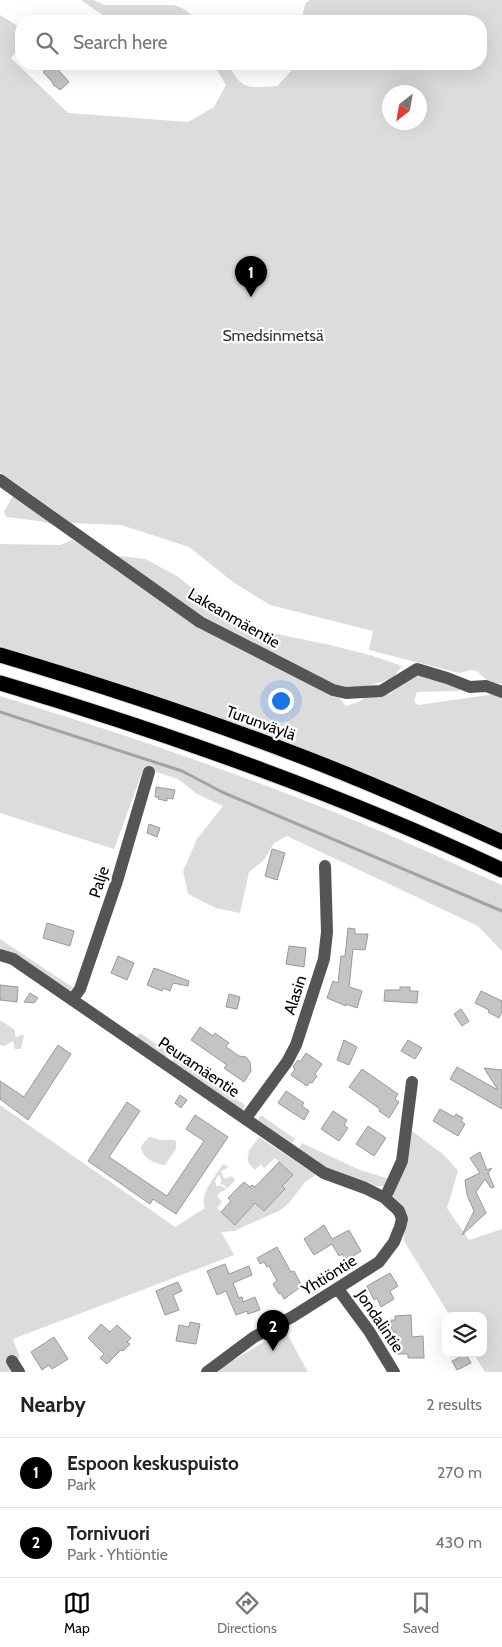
<!DOCTYPE html>
<html lang="en">
<head>
<meta charset="utf-8">
<style>
  :root { --surface:#fff; --page:#f6f6f6; --text:#222; --muted:#767676; --line:#e0e0e0; --accent:#000 }
  body { margin:0; font-family:Cabin,sans-serif; background:var(--page); color:var(--text) }
  .controls { position:absolute; right:15px; bottom:15px; display:grid; overflow:hidden; border-radius:10px; box-shadow:0 5px 20px #0002 }
  .controls button { width:45px; height:45px; display:grid; place-items:center; padding:0; border:0; border-bottom:1px solid var(--line); background:var(--surface); color:var(--text); font:25px sans-serif }
  .compass { position:absolute; left:382px; top:85px; width:45px; height:45px; border-radius:50%; background:var(--surface); box-shadow:0 5px 20px #0002; rotate:211deg }
  .you { position:absolute; left:280px; top:700px; width:18px; height:18px; margin:-12px; border:4px solid #fff; border-radius:50%; background:#1a73e8; box-shadow:0 0 0 8px #1a73e833 }
  .badge { display:grid; place-items:center; width:32px; height:32px; border-radius:50%; background:var(--accent); color:#fff; font-size:16px; font-weight:700 }
  .pin { position:absolute; translate:-50% -41px; filter:drop-shadow(0 1px 2px #0008) }
  .pin::after { content:''; position:absolute; top:26px; width:18px; height:15px; background:inherit; clip-path:polygon(0 0,100% 0,50% 100%) }
  .list { margin:0; padding:0; list-style:none }
  h2 { display:flex; justify-content:space-between; align-items:center; height:65px; margin:0; padding:0 20px; font-size:21px }
  h2 small { font-size:16px; font-weight:400; color:var(--muted) }
  .list li { display:grid; grid-template-columns:32px 1fr auto; gap:15px; align-items:center; box-sizing:border-box; height:70px; padding:0 20px; border-top:1px solid var(--line) }
  .list b { display:block; font-size:19px; white-space:nowrap }
  .list p { margin:0; font-size:16px; white-space:nowrap; color:var(--muted) }
  .list em { font-size:16px; font-style:normal; color:var(--muted) }
  .icon { flex:none; width:28px; height:28px; fill:none; stroke:currentColor; stroke-width:2; stroke-linecap:round; stroke-linejoin:round }
  .map { position:relative; flex:none; width:502px; height:1372px; overflow:hidden }
  .search { position:absolute; background:var(--surface); box-shadow:0 5px 20px #0002; left:15px; right:15px; top:15px; height:55px; display:flex; align-items:center; gap:12px; box-sizing:border-box; padding:0 18px; border-radius:20px; color:var(--muted); font-size:19px }
  .sheet { height:205px; background:var(--surface) }
  nav { display:flex; justify-content:space-around; align-items:center; box-sizing:border-box; height:70px; border-top:1px solid var(--line); background:var(--surface); font-size:14px; color:var(--muted) }
  nav a { display:grid; justify-items:center; gap:2px }
  nav .on { color:var(--accent) }
  .map>svg:first-child { display:block }
  .green { fill:#dcdcdc; fill-rule:evenodd }
  .lines { fill:none; stroke-linecap:round; stroke-linejoin:round }
  .stream { stroke:#a3a3a3; stroke-width:3 }
  .building { fill:#c4c4c4; stroke:#999 }
  .highway-casing { stroke:#dbdbdb; stroke-width:17 }
  .minor { stroke:#555; stroke-width:12 }
  .highway { stroke:#000; stroke-width:15 }
  .labels { text-anchor:middle; dominant-baseline:central; stroke-width:4.5; stroke-linejoin:round; paint-order:stroke }
  .park-label { font-size:16px; fill:#333; stroke:#fff }
  .street-label { font-size:16px; fill:#000; stroke:#fff }
</style>
</head>
<body>
<div class="map">
<svg width="502" height="1372" viewBox="0 0 502 1372">
  <rect width="100%" height="100%" fill="#fff"/>
  <path class="green" d="M81,0H93L105,5H174L184,9L199,21H185L178,16L170,17L159,21H111Z
    M310,0H502V684L489,682L477,671L471,670L459,673L369,650L373,631L270,605L233,582L189,547L121,525L71,523L0,472V15L21,28V47L11,58L68,113L188,122L214,107L226,85L213,64H228C242,91 249,88 277,86L294,68V64H481V21H301L305,4ZM390,92H420V122H390Z
    M16,496L55,525L39,521L6,517L4,512L12,497Z
    M73,540L94,553L145,559L177,576L218,609L258,630L330,645L370,655L402,666L393,678L365,687L331,688L346,706L358,702L368,696L390,694L407,679L421,673L462,687L458,691L417,692L414,701L418,705L495,694L502,697V834C383,780 262,732 138,690C93,674 46,661 0,647V544L60,545Z
    M0,696C105,728 209,763 311,803C376,828 439,857 502,885V951L478,926L287,836L274,843L264,860L249,872L240,913L216,908L188,894L183,871L197,839L223,806L197,794L178,779L144,768L114,849L0,813Z
    M0,939L72,987L70,992L19,958L0,948Z
    M0,1020L15,1030V1036L18,1037L21,1034L24,1036L21,1049H15L13,1041L4,1046L0,1045Z
    M140,1033L169,1053L165,1057L136,1038Z
    M175,1057L245,1105L242,1110L172,1062Z
    M0,1105L175,1227L205,1208C199,1193 216,1176 223,1164L229,1167L221,1171L224,1179L232,1176L235,1180L228,1188L220,1183L222,1181L219,1174L215,1181L217,1187L219,1185L227,1189L219,1193L217,1196L222,1202L217,1208L235,1225L255,1203L264,1211L285,1189L282,1186L293,1175L275,1158L264,1168L261,1164L255,1170C250,1165 245,1161 249,1154L248,1152L259,1137L316,1175L306,1181L288,1204L279,1211L234,1231L221,1232L234,1255L13,1339L20,1358L10,1362L14,1372H0Z
    M261,1115L295,1139L292,1143L258,1120Z
    M412,1131L444,1155L458,1171L447,1208L469,1240L502,1229V1372H485L473,1353H483V1316H450L404,1241L405,1218L401,1207L392,1194L394,1184L408,1163Z
    M149,1137C154,1137 155,1139 160,1140C166,1141 170,1138 176,1141V1149L165,1165C156,1164 141,1158 141,1146Z
    M302,1143L360,1170L389,1179L384,1186H374L327,1168L299,1148Z
    M285,1330L308,1372H213Z"/>
  <g class="lines">
    <path class="stream" d="M0,712L182,771L222,792L502,911"/>
  </g>
  <path class="building" d="M53,64L69,82L60,90L55,86L53,85V83L43,72Z
    M156,787L175,790L173,799L167,798V801L158,799L159,797H155Z
    M149,824L160,828L157,837L147,833Z
    M272,849L285,853L277,880L265,876Z
    M47,923L74,931L70,946L43,938Z
    M348,928L355,929V934H368L365,950L353,949L349,987L362,991L357,1008L346,1004V1006L327,998L333,981L338,983L341,956H345Z
    M289,946L306,948L304,967L286,964Z
    M118,956L134,963L127,980L111,973Z
    M154,968L189,981L188,986L173,983L170,991L163,988L162,991L147,985Z
    M0,985L18,987L17,1002L0,1000Z
    M400,987H410V991H418L417,1003L384,1001L385,990H400Z
    M481,991L502,1001V1011L499,1018L488,1012L489,1010L475,1003Z
    M30,993L38,998L34,1003L24,1002Z
    M229,994L240,997L237,1009L226,1007Z
    M461,1009L469,1021L462,1026L454,1014Z
    M200,1027L213,1036L215,1033L229,1043L226,1047L239,1056L246,1057L250,1062L251,1071L244,1082L224,1068L227,1065L191,1040Z
    M344,1040L357,1047L349,1065L337,1060Z
    M408,1040L422,1048L415,1059L401,1051Z
    M58,1045L71,1054L28,1120L0,1099V1081L24,1097Z
    M306,1053L322,1064L315,1074L317,1076L312,1083L310,1082L307,1086L291,1075L295,1069L293,1067L298,1060L300,1062Z
    M457,1067L498,1090L484,1068L502,1070V1109L450,1079Z
    M362,1069L398,1094L395,1099L399,1102L389,1118L379,1111L380,1109L349,1087Z
    M286,1091L304,1103L302,1106L309,1111L304,1120L278,1103Z
    M180,1095L187,1100L181,1108L175,1103Z
    M127,1102L140,1111L109,1157L167,1196L204,1141L186,1129L195,1115L228,1137L176,1214L153,1199L150,1204L88,1161Z
    M440,1109L454,1117L456,1114L463,1118L461,1121L465,1124L458,1136L433,1121Z
    M333,1111L347,1120L344,1125L348,1128L339,1141L321,1129Z
    M368,1126L386,1138L374,1156L356,1144Z
    M480,1152L487,1170L492,1168L488,1173L494,1187L491,1188L485,1179L476,1192L486,1213L462,1235L474,1211L467,1195L465,1180L480,1173L470,1158Z
    M279,1162L293,1175L282,1186L285,1189L264,1211L255,1203L235,1225L221,1212L231,1201L228,1198L244,1182L250,1187L252,1185L255,1187Z
    M324,1225L332,1239L349,1230L361,1251L346,1261L342,1254L339,1256L332,1244L314,1255L304,1239Z
    M277,1247L291,1272L294,1271L302,1286L284,1299L281,1293L279,1294L273,1284L277,1281L269,1266L267,1267L264,1262L260,1264L257,1258Z
    M225,1264L229,1274L249,1266L252,1275L233,1283L239,1298L242,1297L243,1302L255,1297L260,1310L248,1314L247,1311L236,1315L226,1291L217,1295L207,1271Z
    M390,1273L398,1286L390,1291L394,1299L381,1307L377,1298L374,1300L367,1286Z
    M178,1282L182,1291L173,1295L179,1310L165,1315L156,1291Z
    M411,1315L412,1337L423,1336L424,1358H408V1354H397L396,1332H392L391,1320H395V1316Z
    M190,1322L200,1324L196,1344L176,1341L179,1325L189,1327Z
    M101,1324L110,1332L117,1325L131,1338L127,1342L130,1344L123,1351L121,1350L107,1364L100,1358L104,1354L88,1338Z
    M54,1337L68,1359L52,1369L49,1365L42,1370L31,1352Z
    M466,1354L471,1363L457,1370L452,1361Z"/>
  <g class="lines">
    <defs>
      <path id="highway" d="M0,655C98,684 195,716 290,752C362,779 432,810 502,842
        M0,683C171,734 340,794 502,870"/>
    </defs>
    <use href="#highway" class="highway-casing"/>
    <path class="minor" d="M0,480L200,622L333,690L346,693L381,691L417,669L447,678L470,687L486,686L502,692
      M0,955L13,959L324,1173L365,1188L385,1198L399,1211L402,1219L400,1227L394,1242L379,1262L292,1317L254,1337L207,1372
      M72,1000L80,989L117,881L149,772
      M246,1118L287,1062L296,1045L324,959L327,932L325,866
      M385,1198L402,1161L412,1082
      M338,1289L369,1331L394,1372
      M12,1361L19,1372"/>
    <use href="#highway" class="highway"/>
  </g>
  <g class="labels">
    <g class="park-label">
      <text x="273" y="335">Smedsinmetsä</text>
    </g>
    <g class="street-label">
      <text transform="translate(234 618) rotate(30)">Lakeanmäentie</text>
      <text transform="translate(261 723) rotate(20)">Turunväylä</text>
      <text transform="translate(99 882) rotate(-72)">Palje</text>
      <text transform="translate(295 995) rotate(-72)">Alasin</text>
      <text transform="translate(199 1067) rotate(34)">Peuramäentie</text>
      <text transform="translate(329 1275) rotate(-32)">Yhtiöntie</text>
      <text transform="translate(380 1321) rotate(56)">Jondalintie</text>
    </g>
  </g>
</svg>
<div class="controls">
<button><svg class="icon" aria-label="layers" viewBox="0 0 24 24"><path d="M12 4l9 5-9 5-9-5zM3 14l9 5 9-5"/></svg></button>
</div>
<svg class="compass" viewBox="-18 -18 36 36"><path d="M0-13l5 13h-10z" fill="#e53935"/><path d="M0 13l5-13h-10z" fill="#767676"/></svg>
<div class="you"></div>
<div class="pin badge" style="left:251px;top:297px">1</div>
<div class="pin badge" style="left:273px;top:1351px">2</div>
<div class="search"><svg class="icon" aria-label="search" viewBox="0 0 24 24"><circle cx="10" cy="10" r="6"/><path d="M15 15l6 6"/></svg>Search here</div>
</div>
<section class="sheet">
<h2>Nearby<small>2 results</small></h2>
<ul class="list">
<li><span class="badge">1</span><div><b>Espoon keskuspuisto</b><p>Park</p></div><em>270 m</em></li>
<li><span class="badge">2</span><div><b>Tornivuori</b><p>Park · Yhtiöntie</p></div><em>430 m</em></li>
</ul>
</section>
<nav>
<a class="on"><svg class="icon" aria-label="map" viewBox="0 0 24 24"><path d="M3 6l6-2 6 2 6-2v14l-6 2-6-2-6 2zM9 4v14M15 6v14"/></svg>Map</a>
<a><svg class="icon" aria-label="directions" viewBox="0 0 24 24"><path d="M12 3l9 9-9 9-9-9zM9 14v-3h6M13 9l2 2-2 2"/></svg>Directions</a>
<a><svg class="icon" aria-label="saved" viewBox="0 0 24 24"><path d="M7 4h10v16l-5-4-5 4z"/></svg>Saved</a>
</nav>
</body>
</html>
